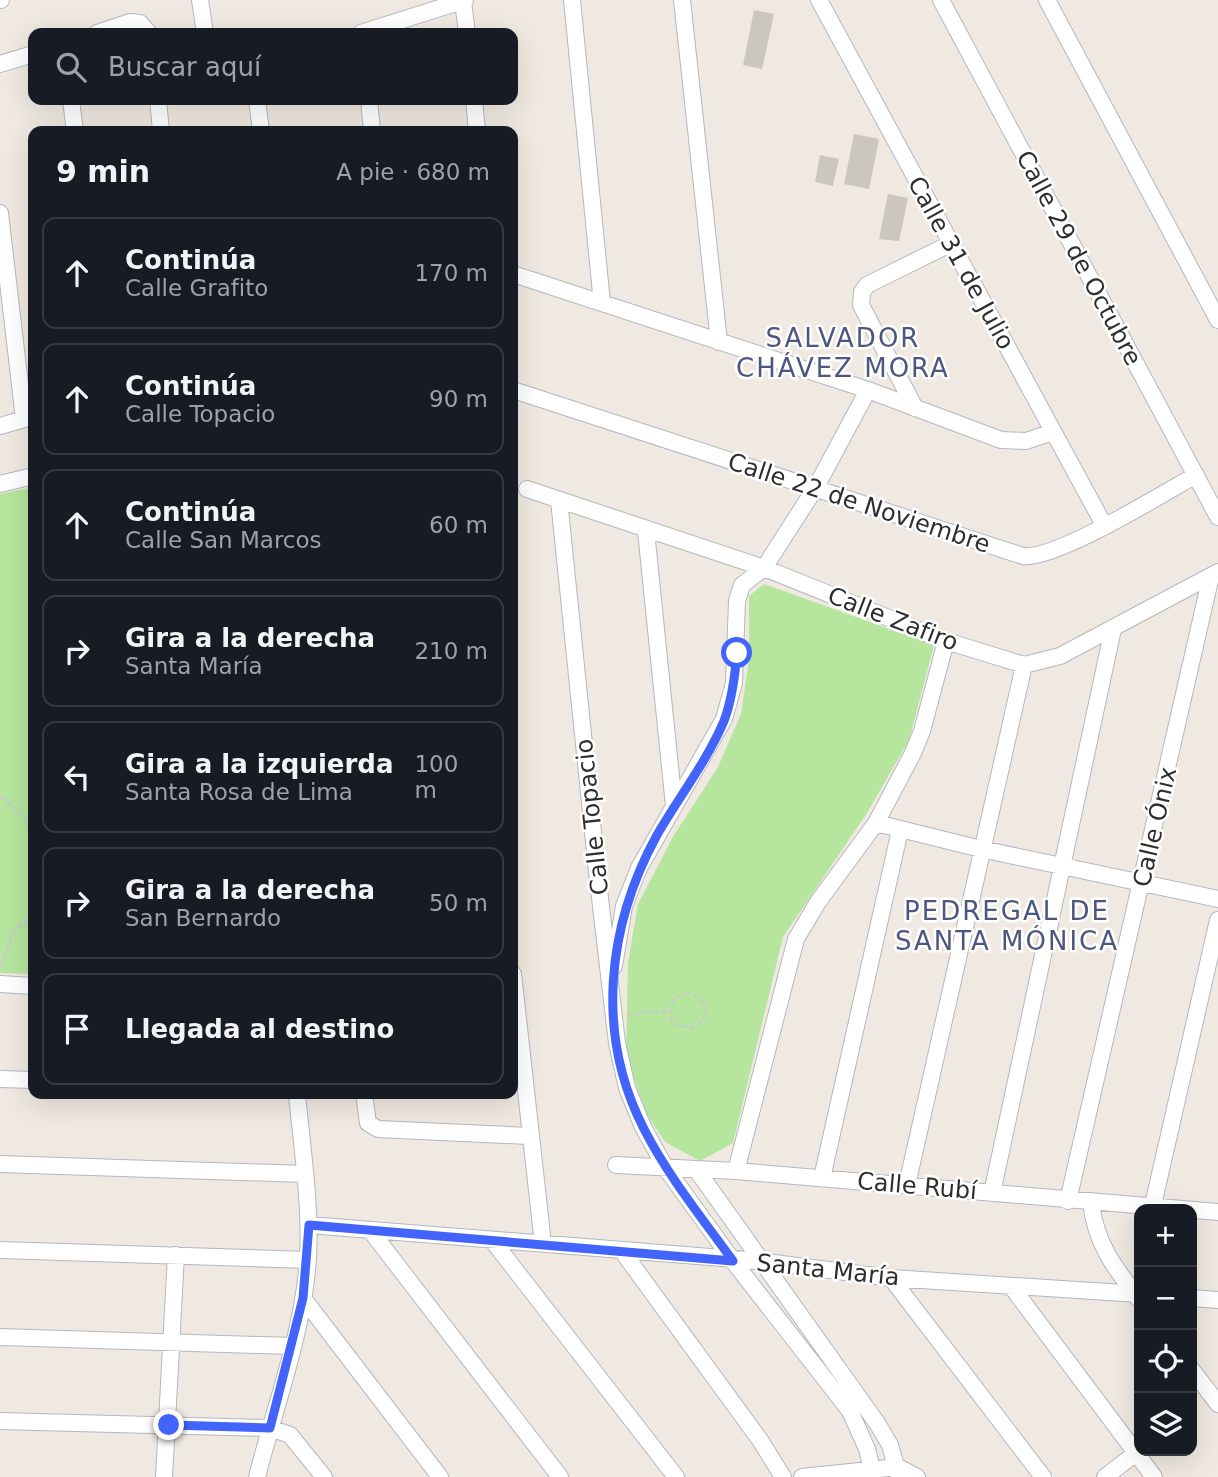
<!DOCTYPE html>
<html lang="es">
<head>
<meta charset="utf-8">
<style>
  :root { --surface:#171b24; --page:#242831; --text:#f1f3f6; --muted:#9ea1a6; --line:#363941 }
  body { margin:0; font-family:"DejaVu Sans",sans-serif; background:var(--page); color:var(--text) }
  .controls { position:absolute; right:21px; bottom:21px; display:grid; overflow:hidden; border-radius:14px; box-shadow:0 7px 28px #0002 }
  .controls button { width:63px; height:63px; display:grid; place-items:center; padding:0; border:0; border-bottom:2px solid var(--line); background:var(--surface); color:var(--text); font:35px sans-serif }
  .stop { position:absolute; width:21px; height:21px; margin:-16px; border:5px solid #4264fb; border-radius:50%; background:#fff }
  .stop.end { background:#4264fb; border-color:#fff; box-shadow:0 2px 7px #0008 }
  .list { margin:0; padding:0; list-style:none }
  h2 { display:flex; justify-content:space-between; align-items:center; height:91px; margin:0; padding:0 28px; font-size:30px }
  h2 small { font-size:23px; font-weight:400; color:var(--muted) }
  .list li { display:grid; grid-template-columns:46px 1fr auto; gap:21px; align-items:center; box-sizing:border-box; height:112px; margin:0 14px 14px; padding:0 14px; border:2px solid var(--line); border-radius:14px }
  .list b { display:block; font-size:26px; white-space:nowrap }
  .list p { margin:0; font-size:23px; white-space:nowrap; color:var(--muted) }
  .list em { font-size:23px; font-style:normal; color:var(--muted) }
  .icon { flex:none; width:38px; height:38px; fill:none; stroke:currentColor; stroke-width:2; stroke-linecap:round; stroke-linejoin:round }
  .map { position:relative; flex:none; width:1218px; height:1477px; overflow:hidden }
  .search { position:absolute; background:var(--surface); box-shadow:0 7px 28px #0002; left:28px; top:28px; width:490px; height:77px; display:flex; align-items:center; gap:18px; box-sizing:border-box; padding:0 24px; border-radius:14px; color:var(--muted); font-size:26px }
  .panel { position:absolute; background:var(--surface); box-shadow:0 7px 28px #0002; left:28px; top:126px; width:490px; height:973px; border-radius:14px }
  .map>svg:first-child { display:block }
  .green { fill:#b6e59e }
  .building { fill:#cbc7bf }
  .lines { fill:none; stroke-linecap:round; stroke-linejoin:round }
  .street-casing { stroke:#b4b7c1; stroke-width:18 }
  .path { stroke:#c9c9c9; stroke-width:2.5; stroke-dasharray:5 3.5; stroke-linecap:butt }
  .street { stroke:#fff; stroke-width:16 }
  .route { stroke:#4264fb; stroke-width:9 }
  .labels { text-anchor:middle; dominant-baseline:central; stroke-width:5; stroke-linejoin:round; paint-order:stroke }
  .street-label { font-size:24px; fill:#2e2e2e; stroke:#fff }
  .neighbourhood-label { font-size:26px; letter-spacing:2px; fill:#4d5680; stroke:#fff }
</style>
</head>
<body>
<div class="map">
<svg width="1218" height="1477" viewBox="0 0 1218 1477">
  <rect width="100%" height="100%" fill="#efe9e1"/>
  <path class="green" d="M33,487V974L0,973V494Z
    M764,584L934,645L909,740L867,813L783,937L733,1143L700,1161L665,1142L646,1113L626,1055L628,963L638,904L674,835L718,767L741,714L749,660V596Z"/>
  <path class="building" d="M754,10L774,14L762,69L743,65Z
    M854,134L879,139L869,189L844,184Z
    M820,155L839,159L833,186L815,182Z
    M888,194L908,198L899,241L879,239Z"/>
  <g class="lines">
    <defs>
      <path id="street" d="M0,0H1
        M200,0L205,33
        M572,0L602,303
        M682,0L719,342
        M819,0L1104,525
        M941,0L1218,517
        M1047,0L1218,320
        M463,1L467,33
        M97,33L130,22L140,23L149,33
        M361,33L465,0
        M0,64L33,54
        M71,100L75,131
        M158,100L161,131
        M257,100L261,131
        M369,100L372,131
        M474,100L477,131
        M0,213L24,419
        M513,274L868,390L1001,440L1026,441L1053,432
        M513,390L1023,556C1056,560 1162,494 1196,475
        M915,408L861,305L862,292L867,285L950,244
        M0,426L31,417
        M0,484L33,476
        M527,489L764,568L946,641L1024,665L1060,656L1218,572
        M559,500L598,881L617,1043L627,1088L643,1127L665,1167L733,1261L850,1411L867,1449L874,1477
        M646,531L674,806
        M876,823L981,849L1218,899
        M614,966L624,906L639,868L724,719L734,683L737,601L742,585L764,568L816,487L868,390
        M513,974L543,1244
        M0,984L33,986
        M0,1079L33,1080
        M364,1094L368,1123L378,1129L529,1136
        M0,1164L305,1174
        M616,1165L736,1171L1218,1212
        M696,1169L877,1423L890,1445L899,1477
        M736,1171L796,939L818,902L876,823L913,753L922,731L946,641
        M822,1178L900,830
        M907,1185L1024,665
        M992,1193L1113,629
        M1068,1201L1211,576
        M1091,1203C1096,1244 1114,1267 1138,1298
        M1153,1205L1218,920
        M309,1225L760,1261L891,1278L1139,1294
        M370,1230L560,1477
        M492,1240L676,1477
        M0,1250L308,1260
        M622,1251L760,1440L783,1477
        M891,1278L1043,1477
        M1011,1286L1154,1477
        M303,1298L440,1477
        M1192,1298L1218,1300
        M0,1337L292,1346
        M1192,1370L1218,1404
        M0,1421L270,1428L290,1435L324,1477
        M164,1477L176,1255
        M257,1477C275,1406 303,1333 308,1259C311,1204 302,1148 297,1094
        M802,1477L898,1467L917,1477
        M1105,1477L1136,1453"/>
    </defs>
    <use href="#street" class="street-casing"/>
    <path class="path" d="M0,796C28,819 27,818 33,854
      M33,873V904
      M0,966L15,930L27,920H33
      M628,1016L649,1011L670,1012L673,1000C689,989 698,992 707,1010L702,1021L692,1028L673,1024L670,1012"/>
    <use href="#street" class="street"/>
  </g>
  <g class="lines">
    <path class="route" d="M169,1425L270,1428L303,1298L309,1225L733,1261C702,1218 668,1176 644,1129C595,1034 607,926 657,835C679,797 707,761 724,721C732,700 735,676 737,653"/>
  </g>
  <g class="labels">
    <g class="street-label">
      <text transform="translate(1079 258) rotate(62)">Calle 29 de Octubre</text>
      <text transform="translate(961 263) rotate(61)">Calle 31 de Julio</text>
      <text transform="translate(859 503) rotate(18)">Calle 22 de Noviembre</text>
      <text transform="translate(893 619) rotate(21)">Calle Zafiro</text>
      <text transform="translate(592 817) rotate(-96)">Calle Topacio</text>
      <text transform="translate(1155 827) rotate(-77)">Calle Ónix</text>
      <text transform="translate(917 1186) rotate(5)">Calle Rubí</text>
      <text transform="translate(828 1270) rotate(6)">Santa María</text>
    </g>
    <g class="neighbourhood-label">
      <text x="843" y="338">SALVADOR<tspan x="843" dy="30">CHÁVEZ MORA</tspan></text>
      <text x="1007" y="911">PEDREGAL DE<tspan x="1007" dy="30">SANTA MÓNICA</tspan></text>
    </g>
  </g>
</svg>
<div class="controls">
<button>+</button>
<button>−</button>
<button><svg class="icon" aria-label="locate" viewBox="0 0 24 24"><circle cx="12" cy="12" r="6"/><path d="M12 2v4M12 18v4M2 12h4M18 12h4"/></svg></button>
<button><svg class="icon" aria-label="layers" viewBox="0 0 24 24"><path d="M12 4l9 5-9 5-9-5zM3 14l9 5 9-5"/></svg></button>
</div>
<div class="stop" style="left:737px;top:653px"></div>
<div class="stop end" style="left:169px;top:1425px"></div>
<div class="search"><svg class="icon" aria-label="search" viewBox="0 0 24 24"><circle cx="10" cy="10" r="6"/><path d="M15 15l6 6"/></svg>Buscar aquí</div>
<section class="panel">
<h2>9 min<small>A pie · 680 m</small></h2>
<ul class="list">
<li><svg class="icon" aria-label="ahead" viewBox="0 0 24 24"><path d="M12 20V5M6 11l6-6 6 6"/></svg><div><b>Continúa</b><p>Calle Grafito</p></div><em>170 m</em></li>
<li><svg class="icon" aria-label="ahead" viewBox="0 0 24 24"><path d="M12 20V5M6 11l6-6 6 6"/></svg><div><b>Continúa</b><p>Calle Topacio</p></div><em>90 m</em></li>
<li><svg class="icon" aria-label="ahead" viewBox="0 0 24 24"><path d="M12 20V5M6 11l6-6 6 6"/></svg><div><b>Continúa</b><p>Calle San Marcos</p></div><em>60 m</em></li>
<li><svg class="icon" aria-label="right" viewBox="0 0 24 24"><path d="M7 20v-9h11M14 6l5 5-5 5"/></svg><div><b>Gira a la derecha</b><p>Santa María</p></div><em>210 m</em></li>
<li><svg class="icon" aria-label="left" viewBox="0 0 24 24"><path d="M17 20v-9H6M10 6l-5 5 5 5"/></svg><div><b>Gira a la izquierda</b><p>Santa Rosa de Lima</p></div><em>100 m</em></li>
<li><svg class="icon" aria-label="right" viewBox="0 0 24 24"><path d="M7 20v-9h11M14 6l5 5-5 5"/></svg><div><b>Gira a la derecha</b><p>San Bernardo</p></div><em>50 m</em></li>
<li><svg class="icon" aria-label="arrive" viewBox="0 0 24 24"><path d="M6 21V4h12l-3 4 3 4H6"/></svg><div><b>Llegada al destino</b></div></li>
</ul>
</section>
</div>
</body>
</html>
